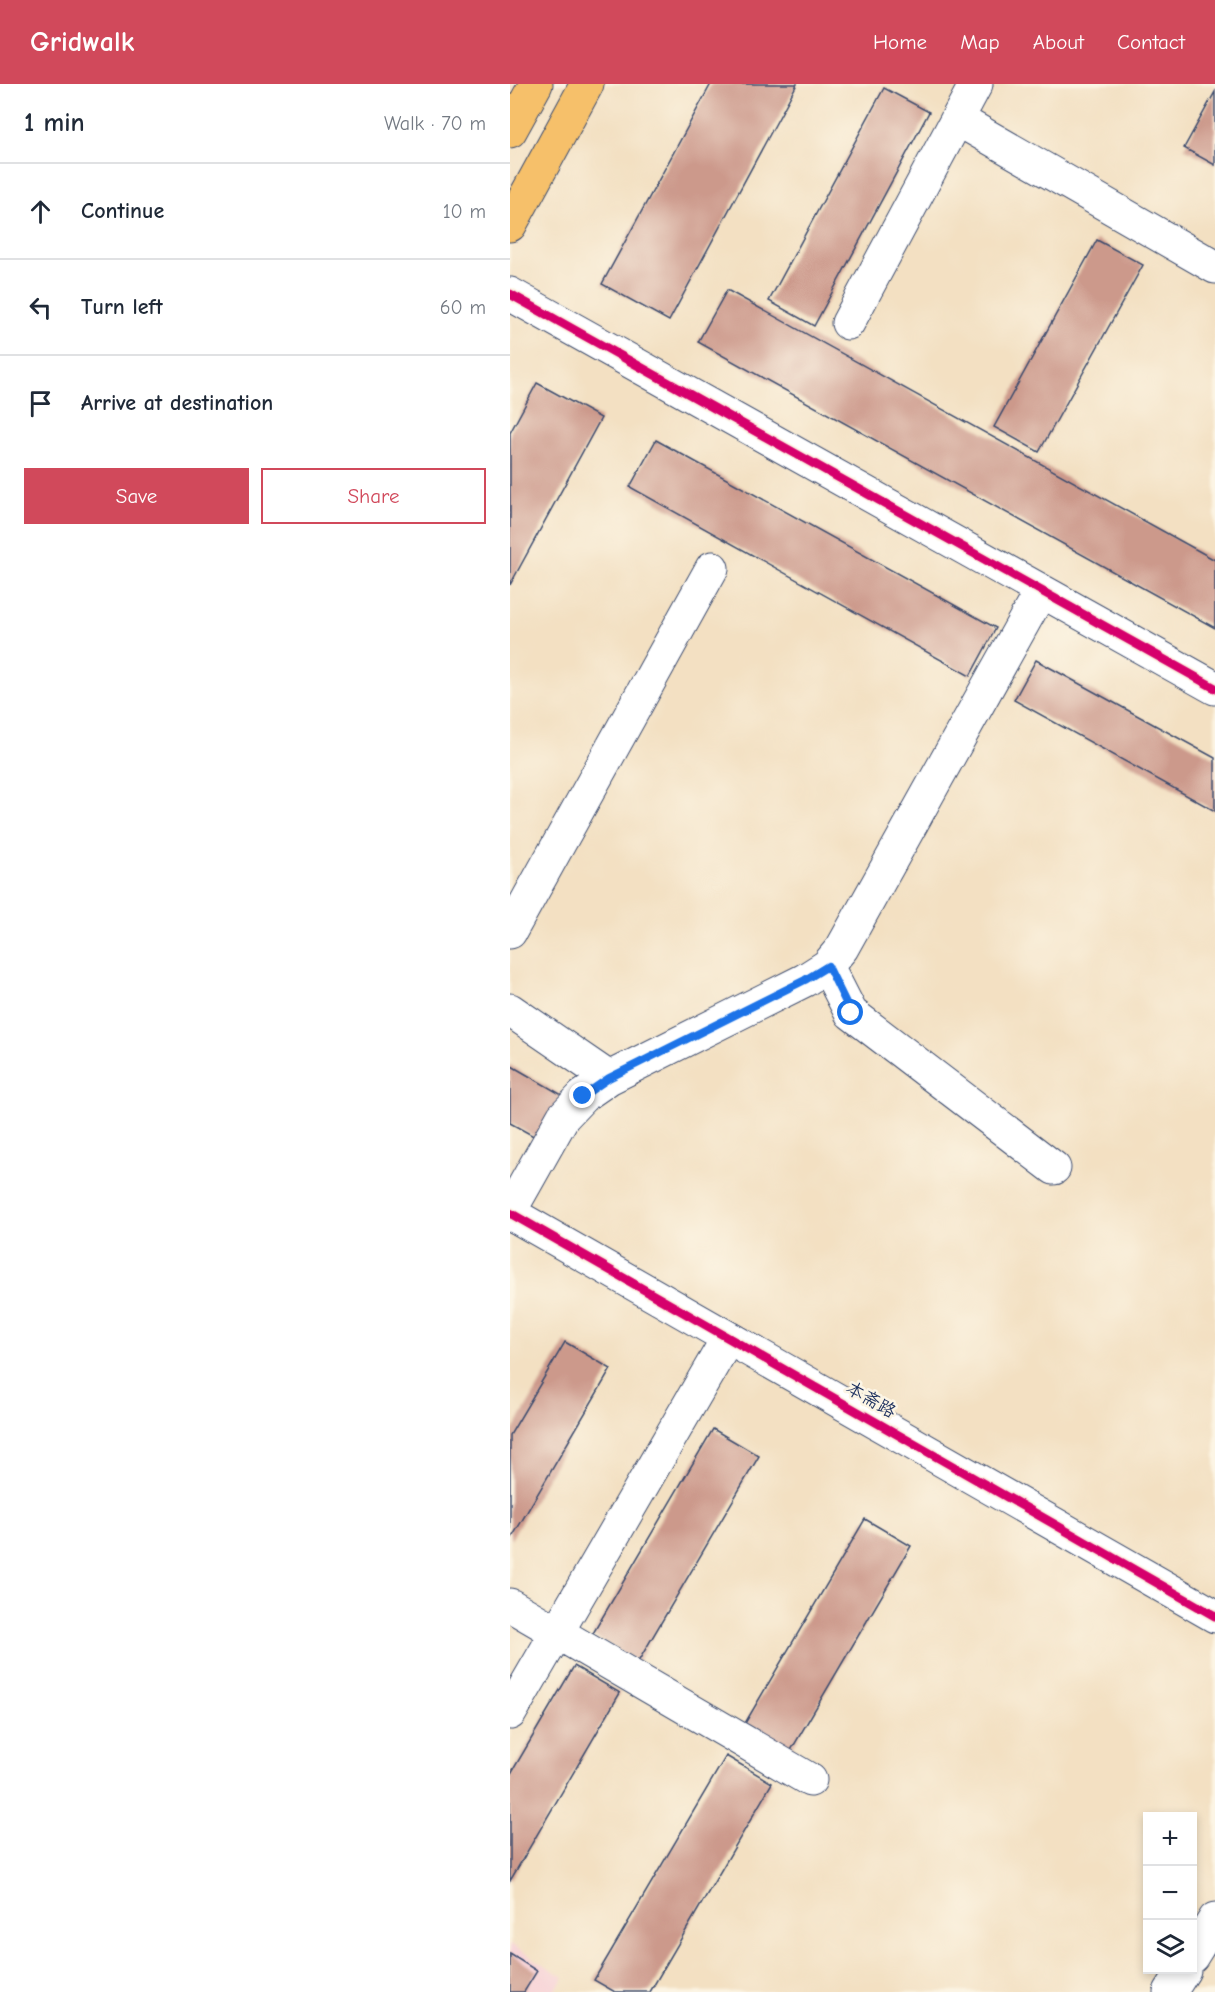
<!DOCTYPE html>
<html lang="en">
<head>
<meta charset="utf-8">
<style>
  :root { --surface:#fff; --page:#f6f6f7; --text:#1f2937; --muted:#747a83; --line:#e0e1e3; --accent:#d1495b }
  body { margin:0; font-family:"Comic Neue","LXGW WenKai TC",sans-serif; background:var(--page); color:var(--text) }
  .controls { position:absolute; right:18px; bottom:18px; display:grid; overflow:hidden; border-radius:0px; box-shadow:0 3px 9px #0003 }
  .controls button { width:54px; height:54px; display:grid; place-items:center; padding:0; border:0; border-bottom:2px solid var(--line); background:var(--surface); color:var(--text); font:30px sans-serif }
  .stop { position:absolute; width:18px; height:18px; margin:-14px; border:4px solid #1a73e8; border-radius:50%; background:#fff }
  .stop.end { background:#1a73e8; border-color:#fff; box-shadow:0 2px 6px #0008 }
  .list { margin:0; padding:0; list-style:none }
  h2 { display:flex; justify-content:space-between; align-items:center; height:78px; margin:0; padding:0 24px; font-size:26px }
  h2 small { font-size:20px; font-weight:400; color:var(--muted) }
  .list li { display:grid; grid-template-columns:39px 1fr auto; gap:18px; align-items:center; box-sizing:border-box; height:96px; padding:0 24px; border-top:2px solid var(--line) }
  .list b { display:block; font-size:22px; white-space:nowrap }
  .list em { font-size:20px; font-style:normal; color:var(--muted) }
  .actions { display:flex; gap:12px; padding:18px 24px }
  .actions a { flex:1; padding:14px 0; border:2px solid var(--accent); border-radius:0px; text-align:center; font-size:21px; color:var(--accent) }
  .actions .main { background:var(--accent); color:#fff }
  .icon { flex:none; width:33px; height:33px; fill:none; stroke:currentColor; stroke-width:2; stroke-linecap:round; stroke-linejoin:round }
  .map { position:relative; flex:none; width:705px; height:1908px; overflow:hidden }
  header { display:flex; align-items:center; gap:36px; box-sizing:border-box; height:84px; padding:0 30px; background:var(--accent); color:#fff }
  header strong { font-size:28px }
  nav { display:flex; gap:33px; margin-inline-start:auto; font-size:21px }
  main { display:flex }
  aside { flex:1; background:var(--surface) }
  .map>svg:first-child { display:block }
  .built { fill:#f6cfd6 }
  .building { fill:#cc998b }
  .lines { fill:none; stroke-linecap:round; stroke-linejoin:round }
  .minor-casing { stroke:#3b4a6d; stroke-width:35 }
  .major-casing { stroke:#3b4a6d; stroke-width:35 }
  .minor { stroke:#fff; stroke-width:33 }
  .major { stroke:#f6c06b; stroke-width:33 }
  .cycleway-casing { stroke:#fcf5e5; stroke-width:13 }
  .cycleway { stroke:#d6006c; stroke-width:9 }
  .route { stroke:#1a73e8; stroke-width:8 }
  .labels { text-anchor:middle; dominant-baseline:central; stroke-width:5; stroke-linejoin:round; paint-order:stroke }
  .street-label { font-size:18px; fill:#1b2f5e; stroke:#fcf5e5 }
</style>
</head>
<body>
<header>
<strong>Gridwalk</strong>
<nav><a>Home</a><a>Map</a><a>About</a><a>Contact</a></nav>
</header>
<main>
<aside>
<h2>1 min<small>Walk · 70 m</small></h2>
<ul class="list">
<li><svg class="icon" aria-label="ahead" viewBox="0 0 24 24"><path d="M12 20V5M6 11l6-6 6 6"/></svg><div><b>Continue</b></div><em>10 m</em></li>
<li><svg class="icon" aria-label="left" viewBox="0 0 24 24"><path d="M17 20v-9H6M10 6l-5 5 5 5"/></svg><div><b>Turn left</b></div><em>60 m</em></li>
<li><svg class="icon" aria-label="arrive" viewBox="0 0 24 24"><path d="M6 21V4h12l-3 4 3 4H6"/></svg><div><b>Arrive at destination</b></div></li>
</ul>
<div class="actions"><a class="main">Save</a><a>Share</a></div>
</aside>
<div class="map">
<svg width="705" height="1908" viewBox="0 0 705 1908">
  <rect width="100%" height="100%" fill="#fcf5e5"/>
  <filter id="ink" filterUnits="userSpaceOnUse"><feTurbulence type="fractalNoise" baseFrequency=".0167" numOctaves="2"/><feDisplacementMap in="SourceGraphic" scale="12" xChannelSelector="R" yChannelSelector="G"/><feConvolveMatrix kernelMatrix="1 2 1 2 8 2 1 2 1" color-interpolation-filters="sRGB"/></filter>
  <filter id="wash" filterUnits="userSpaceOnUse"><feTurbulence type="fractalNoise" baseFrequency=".008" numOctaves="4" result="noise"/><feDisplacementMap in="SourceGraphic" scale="24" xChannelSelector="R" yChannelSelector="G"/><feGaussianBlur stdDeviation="1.35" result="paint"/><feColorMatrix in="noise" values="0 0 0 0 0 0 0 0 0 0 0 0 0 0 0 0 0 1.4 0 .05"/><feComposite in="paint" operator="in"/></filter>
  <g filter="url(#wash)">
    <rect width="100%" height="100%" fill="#f3e0c2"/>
    <path class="built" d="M0,1860L54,1893L44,1908H0Z"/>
    <g id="blocks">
      <path class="building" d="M201,0H287L159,237L92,200Z
        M374,4L419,28L304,242L259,217Z
        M705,8V81L674,64Z
        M587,156L633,181L529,368L484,343Z
        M217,206L705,476V544L188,258Z
        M27,299L91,334L0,501V349Z
        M146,356L486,544L460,592L120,403Z
        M526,576L705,674V727L504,616Z
        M0,981L52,1011L27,1054L0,1039Z
        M55,1258L101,1285L0,1457V1351Z
        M203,1345L249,1372L128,1578L82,1551Z
        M355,1435L401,1462L280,1668L234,1641Z
        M64,1582L110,1609L0,1797V1691Z
        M216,1672L262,1699L140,1908H105L84,1896Z
        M0,1870L27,1887L14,1908H0Z"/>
    </g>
  </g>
  <g filter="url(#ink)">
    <use href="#blocks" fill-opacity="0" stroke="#3b4a6d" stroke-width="1.5"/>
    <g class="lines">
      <defs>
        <path id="minor" d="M447,35L705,183
          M0,210L705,604
          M338,239L466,0
          M0,848L202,484
          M317,882L341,929L544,1084
          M0,926L99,994
          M0,1127L53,1033L73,1012L99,994L295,896L317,882L332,864L531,507
          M0,1129L705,1532
          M0,1521L300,1696
          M0,1629L218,1254
          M682,1872L705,1835
          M660,1908L674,1886"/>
        <path id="major" d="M0,47L26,0
          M0,141L77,0"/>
      </defs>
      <use href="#minor" class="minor-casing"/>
      <use href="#major" class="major-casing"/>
      <use href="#minor" class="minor"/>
      <use href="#major" class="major"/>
      <defs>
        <path id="cycleway" d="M0,210L705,604
          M0,1129L705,1532"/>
      </defs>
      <use href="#cycleway" class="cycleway-casing"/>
      <use href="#cycleway" class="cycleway"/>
    </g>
  </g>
  <g class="lines" filter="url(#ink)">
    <path class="route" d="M73,1012L99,994L295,896L318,882L341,929"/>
  </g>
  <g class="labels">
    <g class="street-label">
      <text transform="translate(361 1316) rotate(30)">本斋路</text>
    </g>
  </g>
</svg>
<div class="controls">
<button>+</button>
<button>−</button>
<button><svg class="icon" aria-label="layers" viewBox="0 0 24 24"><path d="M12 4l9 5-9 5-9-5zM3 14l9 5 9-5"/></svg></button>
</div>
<div class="stop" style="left:341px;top:929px"></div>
<div class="stop end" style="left:73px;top:1012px"></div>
</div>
</main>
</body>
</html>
